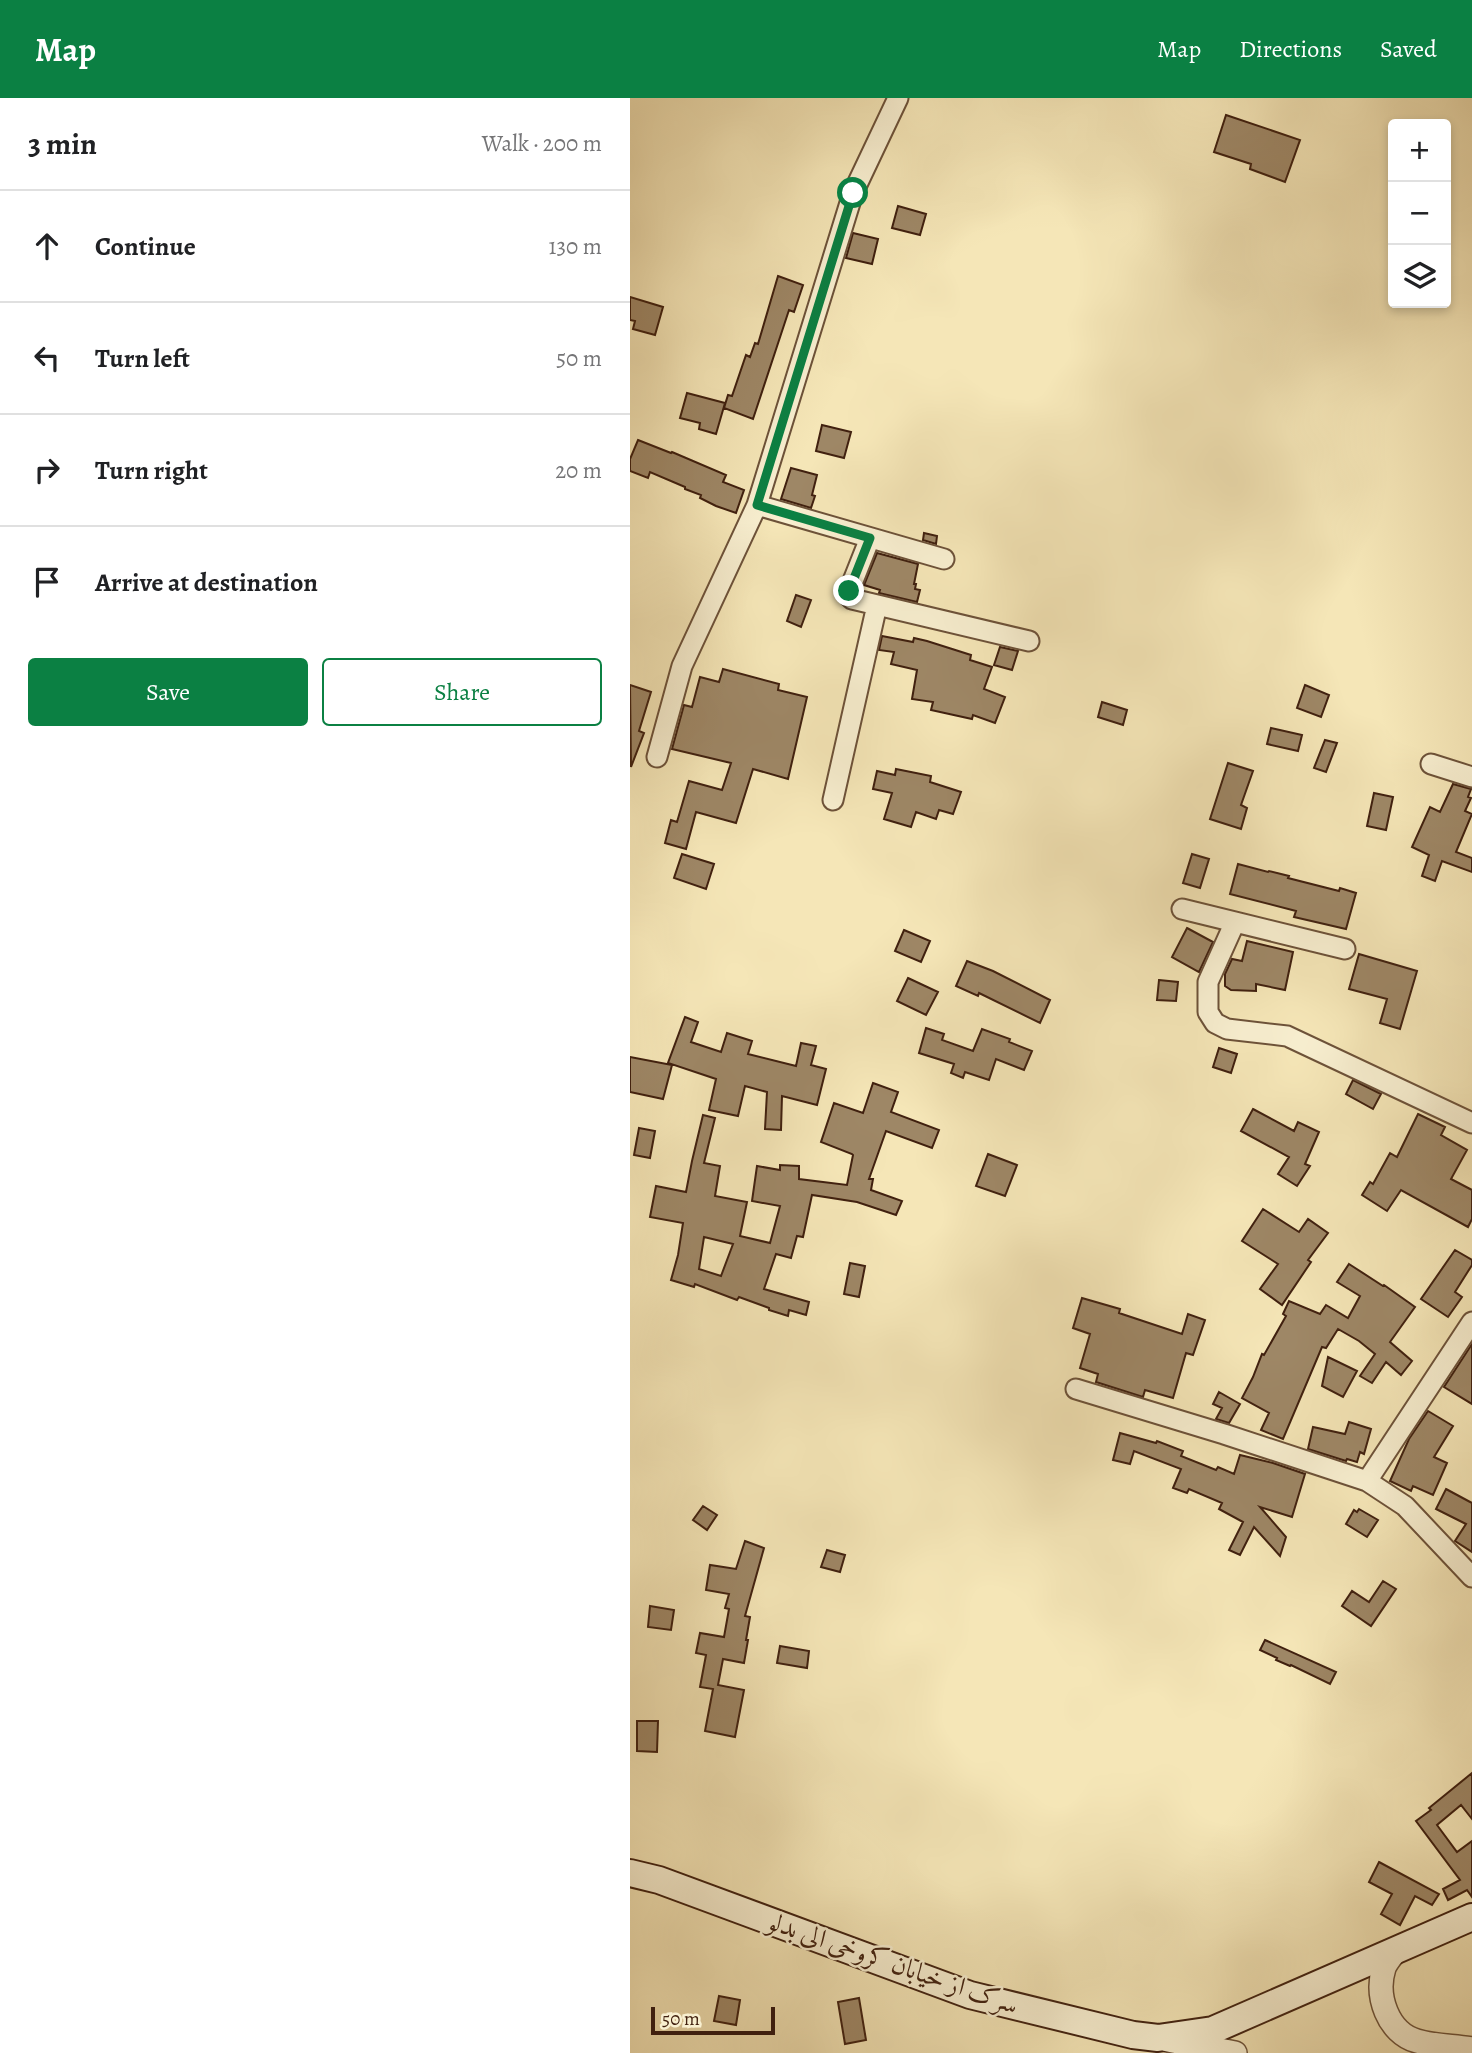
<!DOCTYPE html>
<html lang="en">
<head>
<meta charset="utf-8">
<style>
  :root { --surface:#fff; --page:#f6f6f6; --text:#202124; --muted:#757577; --line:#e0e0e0; --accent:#0b8043 }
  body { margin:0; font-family:Alegreya,Amiri,serif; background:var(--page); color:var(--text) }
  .controls { position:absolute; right:21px; top:21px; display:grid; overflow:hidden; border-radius:7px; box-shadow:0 4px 10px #0003 }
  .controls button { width:63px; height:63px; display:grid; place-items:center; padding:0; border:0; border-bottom:2px solid var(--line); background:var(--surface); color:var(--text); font:35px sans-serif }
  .scale { position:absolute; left:21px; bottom:18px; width:124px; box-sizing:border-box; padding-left:7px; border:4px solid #40200f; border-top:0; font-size:19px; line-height:24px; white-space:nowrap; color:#40200f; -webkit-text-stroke:5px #f8efd0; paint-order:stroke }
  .stop { position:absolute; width:21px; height:21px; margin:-16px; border:5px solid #0b8043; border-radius:50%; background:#fff }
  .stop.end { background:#0b8043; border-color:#fff; box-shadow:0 2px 7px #0008 }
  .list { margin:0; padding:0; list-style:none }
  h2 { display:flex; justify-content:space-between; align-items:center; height:91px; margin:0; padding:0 28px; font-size:30px }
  h2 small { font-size:23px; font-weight:400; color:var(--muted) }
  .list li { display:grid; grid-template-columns:46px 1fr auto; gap:21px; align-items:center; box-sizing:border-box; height:112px; padding:0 28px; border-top:2px solid var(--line) }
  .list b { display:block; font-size:26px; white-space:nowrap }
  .list em { font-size:23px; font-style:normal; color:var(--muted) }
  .actions { display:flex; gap:14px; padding:21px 28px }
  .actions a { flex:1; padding:16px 0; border:2px solid var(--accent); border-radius:7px; text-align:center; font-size:24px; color:var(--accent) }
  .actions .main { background:var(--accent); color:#fff }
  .icon { flex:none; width:38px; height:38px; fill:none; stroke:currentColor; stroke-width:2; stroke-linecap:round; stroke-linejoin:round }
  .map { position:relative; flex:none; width:842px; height:1955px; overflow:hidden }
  header { display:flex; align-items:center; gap:42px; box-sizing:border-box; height:98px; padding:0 35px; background:var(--accent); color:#fff }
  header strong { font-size:33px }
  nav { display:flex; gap:38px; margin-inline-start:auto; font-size:24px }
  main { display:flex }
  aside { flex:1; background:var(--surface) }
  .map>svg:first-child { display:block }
  .building { fill:#9e8766; stroke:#40200f; stroke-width:2; fill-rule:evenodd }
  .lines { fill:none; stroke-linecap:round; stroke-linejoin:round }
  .minor-casing { stroke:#6d5239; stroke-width:23 }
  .tertiary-casing { stroke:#6d5239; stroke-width:26 }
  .secondary-casing { stroke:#40200f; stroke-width:30 }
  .minor { stroke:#f8efd0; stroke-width:19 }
  .tertiary { stroke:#f8efd0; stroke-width:23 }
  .secondary { stroke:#f8efd0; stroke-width:26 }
  .route { stroke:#0b8043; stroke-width:9 }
  .labels { text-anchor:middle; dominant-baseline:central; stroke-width:5; stroke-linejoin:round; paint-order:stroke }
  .street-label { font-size:26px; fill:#40200f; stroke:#f8efd0 }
</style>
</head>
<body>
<header>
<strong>Map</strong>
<nav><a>Map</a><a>Directions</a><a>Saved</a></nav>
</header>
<main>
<aside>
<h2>3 min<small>Walk · 200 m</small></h2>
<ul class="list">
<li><svg class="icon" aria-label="ahead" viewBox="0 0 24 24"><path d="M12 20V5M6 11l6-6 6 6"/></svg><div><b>Continue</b></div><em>130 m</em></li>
<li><svg class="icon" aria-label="left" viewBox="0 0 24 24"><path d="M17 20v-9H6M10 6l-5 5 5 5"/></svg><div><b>Turn left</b></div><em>50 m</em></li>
<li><svg class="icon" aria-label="right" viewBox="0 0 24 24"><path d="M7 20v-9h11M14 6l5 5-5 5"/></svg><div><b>Turn right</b></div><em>20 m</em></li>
<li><svg class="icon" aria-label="arrive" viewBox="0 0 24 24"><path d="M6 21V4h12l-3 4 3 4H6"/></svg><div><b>Arrive at destination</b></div></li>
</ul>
<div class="actions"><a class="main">Save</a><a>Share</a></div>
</aside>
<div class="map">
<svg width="842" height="1955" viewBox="0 0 842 1955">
  <rect width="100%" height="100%" fill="#f5e6b7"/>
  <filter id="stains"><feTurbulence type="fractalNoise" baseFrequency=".00286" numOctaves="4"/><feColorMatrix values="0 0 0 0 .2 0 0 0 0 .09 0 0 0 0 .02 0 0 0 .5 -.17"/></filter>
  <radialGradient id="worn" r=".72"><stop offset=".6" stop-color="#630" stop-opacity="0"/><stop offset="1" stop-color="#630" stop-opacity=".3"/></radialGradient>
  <path class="building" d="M596,17L670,42L655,84L620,71L621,66L584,54Z
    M268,108L296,116L290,137L262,130Z
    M223,135L248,141L242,166L216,160Z
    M148,178L173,187L164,214L159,212L123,321L94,310L98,297L102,298L116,257L120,259L125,245L128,246Z
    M0,199L33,209L25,237L3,231L5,223L0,222Z
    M57,295L95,305L86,336L69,331L70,325L50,320Z
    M192,327L221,334L214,360L186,353Z
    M8,342L41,355L42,354L96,377L93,384L114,392L106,415L86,408L70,400L71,397L55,391V389L20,374L18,380L0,373V361Z
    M161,370L187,377L182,397L185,398L181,410L151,401Z
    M294,435L307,438L306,446L293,442Z
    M247,455L288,466L284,486H286L285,491L290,492L287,504L249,495L250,492L234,487Z
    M166,497L181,502L171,529L157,523Z
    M252,538L283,544L284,540L297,543L341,557L340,562L362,569L354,591L375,599L365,625L343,617L342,621L301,612L303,604L282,601L287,572L261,566L264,554L249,552Z
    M370,549L388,553L382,572L364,567Z
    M93,571L149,586L148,592L177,599L158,681L123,671L106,725L66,714L56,751L35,745L41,722L47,724L59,683L92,692L101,665L42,651L54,607L62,609L70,579L89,584Z
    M0,587L21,594L9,633L14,635L1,669Z
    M675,587L699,597L691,619L667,610Z
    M472,604L497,612L493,627L468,619Z
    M641,630L672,637L668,653L637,646Z
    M695,642L707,645L696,674L684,670Z
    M598,665L623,673L611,707L617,710L611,731L580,721Z
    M266,671L301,678L300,684L331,694L323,716L309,712L306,721L286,714L281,729L254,721L262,695L243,691L247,673L265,677Z
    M823,686L841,691L838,699L841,700L835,713L842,716L826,754L842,760V774L812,763L805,783L792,778L799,757L782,749L800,709L810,714Z
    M744,695L763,699L756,732L737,728Z
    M52,756L84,766L76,791L44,780Z
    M562,756L579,761L570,790L553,785Z
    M608,766L638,774L639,773L659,778L658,780L709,793L710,790L726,795L716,831L664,819L666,813L600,796Z
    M557,830L583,844L569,874L542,859Z
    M274,832L300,843L291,864L265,853Z
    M617,843L663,854L655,892L626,886V893L601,892L595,888V876L602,861L612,863Z
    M729,856L787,873L770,931L750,925L757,901L719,891Z
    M337,863L363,873L420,902L410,925L349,895L348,898L326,888Z
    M278,880L308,894L296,917L267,903Z
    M529,882L548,884L546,903L527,902Z
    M55,919L68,924L61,944L91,954L97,935L122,943L118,956L166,968L171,945L186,948L181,967L196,971L187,1007L152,998L151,1032L135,1031L137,994L115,988L108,1018L79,1012L86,981L38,965Z
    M296,930L314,936L312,942L343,953L352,931L380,941L379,944L402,953L394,972L366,961L359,982L335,974L333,980L321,975L324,966L289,955Z
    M589,950L607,956L601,975L583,969Z
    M0,959L42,967L33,1001L0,994Z
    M723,982L751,996L743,1011L716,996Z
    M243,985L268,994L261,1014L309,1032L302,1050L256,1033L239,1081H243L241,1092L272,1103L266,1117L227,1104L182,1097L173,1139L167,1138L161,1160L146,1156L134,1191L179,1204L176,1217L159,1212L158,1218L139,1212V1210L109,1199L107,1202L65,1186L64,1189L41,1182L48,1157L53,1125L20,1119L26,1088L56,1094L62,1063L73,1017L85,1020L74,1065L90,1068L85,1098L117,1104L110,1138L140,1145L150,1108L122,1103L127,1068L150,1072V1067L169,1068V1081L217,1087L223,1057L222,1056L191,1044L204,1005L233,1015ZM74,1139L103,1146L91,1178L69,1171Z
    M623,1011L664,1033L668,1024L689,1034L675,1066L680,1068L667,1088L648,1076L659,1059L611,1033Z
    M788,1016L815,1029L811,1037L837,1052L821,1081L842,1092V1121L838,1129L771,1092L757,1113L732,1097L740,1084L743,1086L760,1055L767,1059Z
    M9,1030L25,1033L20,1060L4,1057Z
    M358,1056L387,1067L375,1098L346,1088Z
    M633,1111L669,1134L678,1121L698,1135L678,1162L681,1164L652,1207L630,1191L648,1166L612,1143Z
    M825,1152L842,1162V1167L825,1194L832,1199L818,1219L791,1201Z
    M220,1165L235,1168L229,1199L214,1196Z
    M719,1166L753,1188L754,1187L785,1209L760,1244L782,1263L771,1277L756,1264L742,1285L730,1278L745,1256L729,1243L708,1231L696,1250L692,1249L653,1341L631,1332L639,1315L612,1300L623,1279L632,1256L634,1257L656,1218L653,1216L659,1203L690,1216L696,1207L718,1220L730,1198L707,1184Z
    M452,1200L490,1211L489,1215L552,1236L558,1216L575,1222L563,1257L556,1255L543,1300L515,1292L513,1299L466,1284L468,1276L450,1270L460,1236L443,1230Z
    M842,1246V1306L814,1289Z
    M698,1259L727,1273L713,1299L692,1288Z
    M589,1294L610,1306L599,1325L586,1321L592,1310L583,1306Z
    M798,1313L823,1328L804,1359L817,1365L803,1397L783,1388L781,1393L760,1383L779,1341Z
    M719,1324L741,1331L734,1356L730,1354L727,1364L717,1361L716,1363L678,1351L683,1329L715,1336Z
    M490,1335L526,1345L527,1343L553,1353L551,1358L586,1372L588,1369L604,1376L610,1357L643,1365L675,1376L662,1419L630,1409L656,1439L650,1458L624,1429L610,1457L599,1452L613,1424L589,1411L592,1405L559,1391L557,1395L543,1390L551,1371L504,1353L500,1366L483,1362Z
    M816,1391L842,1405V1454L825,1443L836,1426L806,1411Z
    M73,1408L87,1417L77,1432L63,1422Z
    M729,1411L748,1422L737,1439L716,1426L724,1412L727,1414Z
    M115,1443L134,1450L115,1518L120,1519L116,1542H118L114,1565L93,1561L88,1587L114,1592L105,1639L75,1633L83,1591L70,1589L76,1557L66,1555L70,1535L94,1539L99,1511L95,1510L99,1496L76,1492L80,1467L106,1471Z
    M197,1452L215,1457L210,1474L191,1469Z
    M753,1483L766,1491L741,1528L712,1508L722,1493L739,1504Z
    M20,1508L44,1512L41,1532L18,1529Z
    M635,1542L706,1574L700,1586L661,1567L660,1568L646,1562L647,1560L630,1552Z
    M150,1548L179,1553L177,1570L147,1565Z
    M7,1623H28L27,1654L7,1653Z
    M842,1675V1721L831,1707L807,1727L827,1754L842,1743V1799L837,1792L818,1802L813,1791L830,1782L786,1723L801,1712L799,1710Z
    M749,1764L809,1796L802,1807L785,1798L770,1827L751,1816L762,1796L739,1784Z
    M89,1898L110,1902L106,1927L84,1923Z
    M229,1900L236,1942L215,1946L208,1904Z"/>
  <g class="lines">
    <defs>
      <path id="minor" d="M127,407L314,461
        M240,440L219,493V498L222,501L399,543
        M27,659L52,568L127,407L223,95L268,0
        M801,666L842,679
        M203,702L247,507
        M552,811L715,851
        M605,824L578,884V914L585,925L597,931L657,938L842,1025
        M446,1291L594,1336L737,1383L775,1408L842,1479
        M737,1383L842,1224"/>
      <path id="tertiary" d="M766,1852C762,1858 756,1864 754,1870C745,1898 758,1935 787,1943C804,1948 824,1948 842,1951
        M538,1942L605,1955"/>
      <path id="secondary" d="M0,1775L29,1782L340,1897L503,1937L528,1940L583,1932L842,1819"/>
    </defs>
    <use href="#minor" class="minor-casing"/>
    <use href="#tertiary" class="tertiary-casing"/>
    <use href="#secondary" class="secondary-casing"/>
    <use href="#minor" class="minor"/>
    <use href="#tertiary" class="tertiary"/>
    <use href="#secondary" class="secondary"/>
  </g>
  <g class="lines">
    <path class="route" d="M219,493L240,440L127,407L223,95"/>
  </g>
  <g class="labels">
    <g class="street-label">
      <text transform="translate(263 1865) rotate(19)">سرک از خیابان کروخی الی بدلو</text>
    </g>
  </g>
  <rect width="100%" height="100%" filter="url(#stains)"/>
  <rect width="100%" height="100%" fill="url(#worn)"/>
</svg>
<div class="controls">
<button>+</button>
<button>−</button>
<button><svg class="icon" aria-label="layers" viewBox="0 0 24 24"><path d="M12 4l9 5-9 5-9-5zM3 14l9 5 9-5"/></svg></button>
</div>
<div class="scale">50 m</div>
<div class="stop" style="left:223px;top:95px"></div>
<div class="stop end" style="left:219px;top:493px"></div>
</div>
</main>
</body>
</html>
